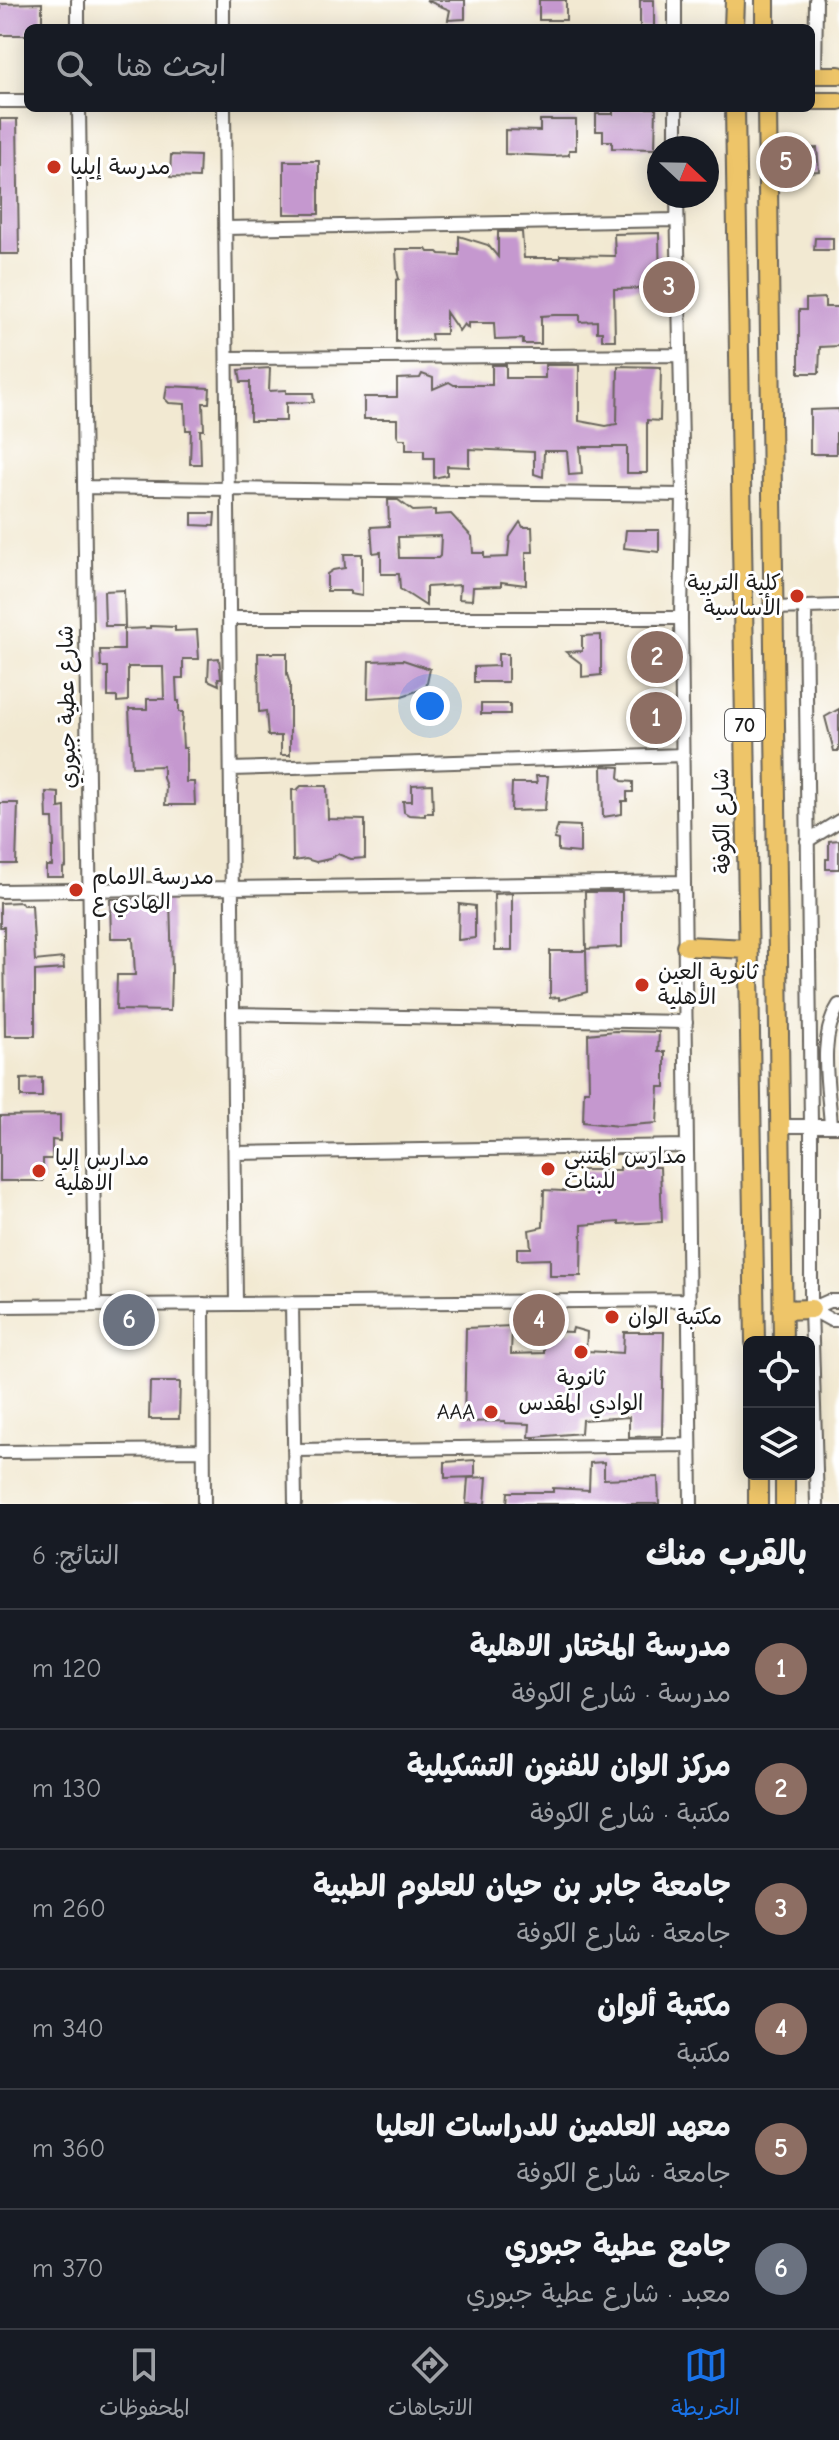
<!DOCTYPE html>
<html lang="ar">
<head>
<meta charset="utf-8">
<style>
  :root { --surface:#171b24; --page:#20242c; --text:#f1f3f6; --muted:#9ea1a6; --line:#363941; --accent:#1a73e8 }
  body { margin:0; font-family:"Comic Neue","Playpen Sans Arabic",sans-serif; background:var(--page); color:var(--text); direction:rtl }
  .controls { position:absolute; right:24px; bottom:24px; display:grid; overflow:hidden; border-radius:12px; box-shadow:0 4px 20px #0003 }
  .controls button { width:72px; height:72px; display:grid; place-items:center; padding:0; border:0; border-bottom:2px solid var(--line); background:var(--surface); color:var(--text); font:40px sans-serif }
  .compass { position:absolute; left:647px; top:136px; width:72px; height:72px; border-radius:50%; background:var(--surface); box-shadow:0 4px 20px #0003; rotate:112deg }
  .you { position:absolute; left:430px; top:706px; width:28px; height:28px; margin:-20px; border:6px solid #fff; border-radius:50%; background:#1a73e8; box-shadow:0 0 0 12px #1a73e833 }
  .badge { display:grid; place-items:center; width:52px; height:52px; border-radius:50%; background:var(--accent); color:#fff; font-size:26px; font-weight:700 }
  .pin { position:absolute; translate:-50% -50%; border:4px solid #fff; box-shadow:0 2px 8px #0006 }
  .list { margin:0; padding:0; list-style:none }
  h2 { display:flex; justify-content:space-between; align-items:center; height:104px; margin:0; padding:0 32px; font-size:34px }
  h2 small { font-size:26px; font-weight:400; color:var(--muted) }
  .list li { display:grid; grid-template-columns:52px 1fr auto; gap:24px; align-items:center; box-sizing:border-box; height:120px; padding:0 32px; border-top:2px solid var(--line) }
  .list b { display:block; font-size:30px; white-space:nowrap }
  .list p { margin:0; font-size:26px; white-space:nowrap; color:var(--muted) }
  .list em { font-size:26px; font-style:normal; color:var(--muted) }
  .icon { flex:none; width:44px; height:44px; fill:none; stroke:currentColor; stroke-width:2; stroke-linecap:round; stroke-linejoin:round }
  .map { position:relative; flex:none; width:839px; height:1504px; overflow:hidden; direction:ltr }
  .search { position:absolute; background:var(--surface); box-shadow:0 4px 20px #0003; left:24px; right:24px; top:24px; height:88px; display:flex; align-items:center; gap:20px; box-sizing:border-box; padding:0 28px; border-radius:12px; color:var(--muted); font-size:30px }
  .sheet { height:824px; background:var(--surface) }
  nav { display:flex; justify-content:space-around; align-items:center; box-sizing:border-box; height:112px; border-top:2px solid var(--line); background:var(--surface); font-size:22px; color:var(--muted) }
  nav a { display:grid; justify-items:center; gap:4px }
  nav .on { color:var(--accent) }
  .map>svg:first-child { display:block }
  .building { fill:#c598cf; fill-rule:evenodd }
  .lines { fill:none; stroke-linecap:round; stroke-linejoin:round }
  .minor-casing { stroke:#67645c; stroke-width:16 }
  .major-casing { stroke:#67645c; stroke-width:20 }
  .highway-casing { stroke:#67645c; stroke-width:22 }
  .minor { stroke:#fff; stroke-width:12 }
  .major { stroke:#eec569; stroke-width:16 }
  .highway { stroke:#eec569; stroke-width:18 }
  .poi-dot { fill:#c8321e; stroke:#fff; stroke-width:3 }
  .labels { text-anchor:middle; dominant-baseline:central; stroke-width:6; stroke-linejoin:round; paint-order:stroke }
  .shield { fill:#fff; stroke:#606060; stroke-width:2 }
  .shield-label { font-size:20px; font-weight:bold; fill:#1c1c1c }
  .poi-label { font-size:22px; fill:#1c1c1c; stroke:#fff; text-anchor:start }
  .street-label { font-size:22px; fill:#1c1c1c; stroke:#fff }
</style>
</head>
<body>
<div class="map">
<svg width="839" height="1504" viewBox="0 0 839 1504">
  <rect width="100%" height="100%" fill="#fff"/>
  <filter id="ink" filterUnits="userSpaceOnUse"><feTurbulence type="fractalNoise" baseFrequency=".0125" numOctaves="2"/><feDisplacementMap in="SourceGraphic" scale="16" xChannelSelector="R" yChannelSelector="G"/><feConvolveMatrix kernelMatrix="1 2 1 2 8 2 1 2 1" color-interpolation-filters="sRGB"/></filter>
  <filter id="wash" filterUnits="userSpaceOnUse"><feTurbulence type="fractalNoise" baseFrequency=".006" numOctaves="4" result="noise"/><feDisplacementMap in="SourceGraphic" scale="32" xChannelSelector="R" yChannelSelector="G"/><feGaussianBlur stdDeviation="1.8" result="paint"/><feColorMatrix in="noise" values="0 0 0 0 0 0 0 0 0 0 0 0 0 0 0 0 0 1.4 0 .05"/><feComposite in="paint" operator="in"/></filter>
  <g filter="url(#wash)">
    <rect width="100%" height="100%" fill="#f2e9d2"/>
    <g id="blocks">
      <path class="building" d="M426,0H465V19L448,20L450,10Z
        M539,0H566V20H539Z
        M640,0H654V28H640Z
        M42,3V28H28V35H0V4Z
        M613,108H656L655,149L612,148V141H603V131H596V114H613Z
        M0,119H17L19,254H0Z
        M540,120H576V150H569V155L553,156L505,154V130L540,131Z
        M817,148L819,171L796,173L795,149Z
        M171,155L200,156L199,178L170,177Z
        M284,161H319V214H284Z
        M498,232H522L524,258H560V255L615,256L614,234L659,233L660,288L614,289L615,340H602V332H597V321L580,322V315H554L541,316V344H523V339L495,340L494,323H468V328L464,324L459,331L446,312V334H431L432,340L396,342V280L399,279L397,271L396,249H426L428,252H438L440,254L459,255V236L488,245L498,257Z
        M815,238H833V250H814Z
        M825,298V307H839V346L820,347L819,373H799V310H806V299Z
        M492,365H506V378H545V365H579V421L606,426L617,424L618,366L661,367L660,421L647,420V473H627V447H580L582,474L569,475L567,451H544L543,477L534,474V452L469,449V467L447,466V475L434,478V458H424V450H406V439H399L397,434V419H364V397H397V379L420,378L422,374L433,378V389L449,382L454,385H492Z
        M270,368L269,391L286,390V393H313L314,402L286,403V421H250V382H241L239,370Z
        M167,386L210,388L209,403H203L204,430H200L201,464H190L191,430H186L185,404L169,403L165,399Z
        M839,409V433H836V454H810V410Z
        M388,500H398L413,511L435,510V515L451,514L472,537L473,553H484V558L508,557L510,537L520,522L523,527H532L533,552H526V585L501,582V586L473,587L472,600L459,599L460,585L426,587V606L400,589L399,574H381V552L373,553L371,527L389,526ZM441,536L440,556L438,558H399L398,537Z
        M192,513H215L214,526L192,525Z
        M626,530H659V552L624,548Z
        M344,554H362V596L350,594V591H327V574L333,570L345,568Z
        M124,590L125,626H105L104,591Z
        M150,626L175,627V631L197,630L199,659H183V678H176L177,701H179V712H183L182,729L183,748H186V782H194L195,805H165L166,786L163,778V766L132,767L129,709H147V699H164L163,667H128V701L117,702V697H108V667H101L100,650H124V629L150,628Z
        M601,635V675L582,677V664L566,652L582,651V636Z
        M258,653H287V674L290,684V755H281V736H268L266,711L259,712Z
        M498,654H508V682H474V667L498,666Z
        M219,658L221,678H218L219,685L208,680L209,659Z
        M403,660L430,669L426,688L402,696L368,698L369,661Z
        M481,704H510V714H481Z
        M839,709V751H834L825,717Z
        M602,766L620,767L619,777L622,781L633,782V792H627V801H622V814L603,817Z
        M536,776H548L545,810L511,811L512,783H537Z
        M432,784L433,813H425V816L409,815L404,812L403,801H412V785Z
        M301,786H327L328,819L365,820V858L351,859L338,854L329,859L316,862L306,859L293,861L292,790H297Z
        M46,792L59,793V808L65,807L66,867L63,868V877H46V866H52V847H54L53,819H47Z
        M0,803H18L16,864H0Z
        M558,825L580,826V853L558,851V840L554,839Z
        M839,840V869H826V859H829V841Z
        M585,892H622V947L586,949Z
        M512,893V950H495L494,894Z
        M170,898L172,973H171L170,1011L116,1010L117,975H135L133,938H111L110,899Z
        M21,902L23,905H32L35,961L63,958L64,969L35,971V1036H5L4,927H0V903Z
        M459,904L475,906V938L458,940Z
        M550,951H586L587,992L559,1000V997L550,998Z
        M615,1031L659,1032L658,1052H665V1087H659L657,1123L618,1126L583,1122L584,1091H589L588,1034Z
        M42,1078V1097H21V1079Z
        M60,1115V1141L52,1140V1159H43V1181H0V1116Z
        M620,1167H660L662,1222L619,1224V1222L582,1225L581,1276H550V1259L517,1260V1248H531L529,1230L543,1227L544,1190L581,1192L582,1170H620Z
        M512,1326L511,1354L544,1353V1331L572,1332L573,1328L587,1332L586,1351L623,1353L624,1332H664L662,1436L629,1437V1417L582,1420L581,1433L535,1437H529L530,1424L505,1423V1421L464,1422L466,1328Z
        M150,1382H180L179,1419H149Z
        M475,1460V1477L445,1478V1462Z
        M604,1462V1479L658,1477L659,1504H507L508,1492H553V1488L589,1490L590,1463Z
        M487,1477L485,1504H466L468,1478Z"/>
    </g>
  </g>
  <g filter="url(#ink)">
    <use href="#blocks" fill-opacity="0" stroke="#67645c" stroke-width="2"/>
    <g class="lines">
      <defs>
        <path id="minor" d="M78,0V28
          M223,0V28
          M675,0V28
          M815,76L816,0
          M0,101H28
          M79,108L95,1305
          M224,108L236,1304
          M676,108V148
          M677,196L683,495L681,618L691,1504
          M225,228L677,220
          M227,358L679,355
          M84,487L683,495
          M805,607L811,1126V1309L817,1504
          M774,608L839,606
          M229,618H681
          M231,769L683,755
          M807,841L839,821
          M0,891L684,882
          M233,1014L686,1022
          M778,1126H839
          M831,1126C829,1087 817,1040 839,1005
          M235,1153L687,1146
          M292,1303L295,1504
          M203,1304L204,1504
          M0,1306L689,1300
          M811,1309L831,1320H839
          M811,1309L829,1301H839
          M294,1450L690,1445
          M0,1452L204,1450"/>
        <path id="major" d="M811,75H839
          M811,101H839"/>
        <path id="highway" d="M765,0V28
          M734,28L735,0
          M735,108L755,1342
          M767,108L783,1342
          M686,946L748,949
          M782,1310L811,1309
          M758,1474V1504
          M785,1474V1504"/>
      </defs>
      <use href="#minor" class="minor-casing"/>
      <use href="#major" class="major-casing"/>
      <use href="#highway" class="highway-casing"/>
      <use href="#minor" class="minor"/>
      <use href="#major" class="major"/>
      <use href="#highway" class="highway"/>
    </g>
  </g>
  <g class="poi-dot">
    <circle cx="54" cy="167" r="8"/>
    <circle cx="797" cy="596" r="8"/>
    <circle cx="76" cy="890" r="8"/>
    <circle cx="642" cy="985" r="8"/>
    <circle cx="548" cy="1169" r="8"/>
    <circle cx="39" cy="1171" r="8"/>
    <circle cx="612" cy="1317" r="8"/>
    <circle cx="581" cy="1352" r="8"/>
    <circle cx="491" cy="1412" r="8"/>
  </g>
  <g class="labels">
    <rect class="shield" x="725" y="709" width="40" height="32" rx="6"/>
    <g class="shield-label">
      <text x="745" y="725">70</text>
    </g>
    <g class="poi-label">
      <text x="70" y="167">مدرسة إيليا</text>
      <text x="781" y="583" text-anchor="end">كلية التربية<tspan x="781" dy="25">الأساسية</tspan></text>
      <text x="92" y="877">مدرسة الامام<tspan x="92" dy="25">الهادي ع</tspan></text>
      <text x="658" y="972">ثانوية العين<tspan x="658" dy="25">الأهلية</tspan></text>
      <text x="564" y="1156">مدارس المتنبي<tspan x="564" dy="25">للبنات</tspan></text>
      <text x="55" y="1158">مدارس إليا<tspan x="55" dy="25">الاهلية</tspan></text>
      <text x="628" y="1317">مكتبة الوان</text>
      <text x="581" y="1378" text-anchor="middle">ثانوية<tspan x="581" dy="25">الوادي المقدس</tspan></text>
      <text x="475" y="1412" text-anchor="end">AAA</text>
    </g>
    <g class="street-label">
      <text transform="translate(67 707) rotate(-91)">شارع عطية جبوري</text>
      <text transform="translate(722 821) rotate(-91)">شارع الكوفة</text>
    </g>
  </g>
</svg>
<div class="controls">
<button><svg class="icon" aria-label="locate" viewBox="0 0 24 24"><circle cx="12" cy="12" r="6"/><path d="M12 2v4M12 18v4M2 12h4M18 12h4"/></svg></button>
<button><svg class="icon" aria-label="layers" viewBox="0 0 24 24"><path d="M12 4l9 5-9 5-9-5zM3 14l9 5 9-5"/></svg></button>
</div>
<svg class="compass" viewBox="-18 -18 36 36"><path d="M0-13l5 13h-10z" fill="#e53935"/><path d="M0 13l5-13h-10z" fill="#9ea1a6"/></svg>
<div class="you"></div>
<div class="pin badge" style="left:656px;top:718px;background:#8d6e63">1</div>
<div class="pin badge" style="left:657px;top:657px;background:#8d6e63">2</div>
<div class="pin badge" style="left:669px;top:287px;background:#8d6e63">3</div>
<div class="pin badge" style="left:539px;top:1320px;background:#8d6e63">4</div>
<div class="pin badge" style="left:786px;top:162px;background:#8d6e63">5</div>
<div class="pin badge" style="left:129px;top:1320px;background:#6b7280">6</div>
<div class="search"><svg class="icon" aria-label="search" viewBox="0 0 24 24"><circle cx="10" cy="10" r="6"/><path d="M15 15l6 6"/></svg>ابحث هنا</div>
</div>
<section class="sheet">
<h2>بالقرب منك<small>النتائج: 6</small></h2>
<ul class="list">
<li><span class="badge" style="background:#8d6e63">1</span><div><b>مدرسة المختار الاهلية</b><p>مدرسة · شارع الكوفة</p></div><em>120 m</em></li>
<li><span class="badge" style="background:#8d6e63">2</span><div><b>مركز الوان للفنون التشكيلية</b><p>مكتبة · شارع الكوفة</p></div><em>130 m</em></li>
<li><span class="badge" style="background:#8d6e63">3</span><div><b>جامعة جابر بن حيان للعلوم الطبية</b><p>جامعة · شارع الكوفة</p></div><em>260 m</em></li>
<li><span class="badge" style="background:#8d6e63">4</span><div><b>مكتبة ألوان</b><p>مكتبة</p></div><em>340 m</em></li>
<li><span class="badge" style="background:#8d6e63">5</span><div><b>معهد العلمين للدراسات العليا</b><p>جامعة · شارع الكوفة</p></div><em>360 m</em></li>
<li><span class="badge" style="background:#6b7280">6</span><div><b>جامع عطية جبوري</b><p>معبد · شارع عطية جبوري</p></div><em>370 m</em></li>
</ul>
</section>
<nav>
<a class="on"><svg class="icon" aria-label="map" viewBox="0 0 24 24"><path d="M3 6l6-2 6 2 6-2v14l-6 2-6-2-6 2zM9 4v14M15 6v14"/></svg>الخريطة</a>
<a><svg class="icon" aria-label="directions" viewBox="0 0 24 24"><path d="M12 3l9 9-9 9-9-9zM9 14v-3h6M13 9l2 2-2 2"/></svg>الاتجاهات</a>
<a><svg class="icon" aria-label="saved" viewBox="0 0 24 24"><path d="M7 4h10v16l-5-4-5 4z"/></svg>المحفوظات</a>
</nav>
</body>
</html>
